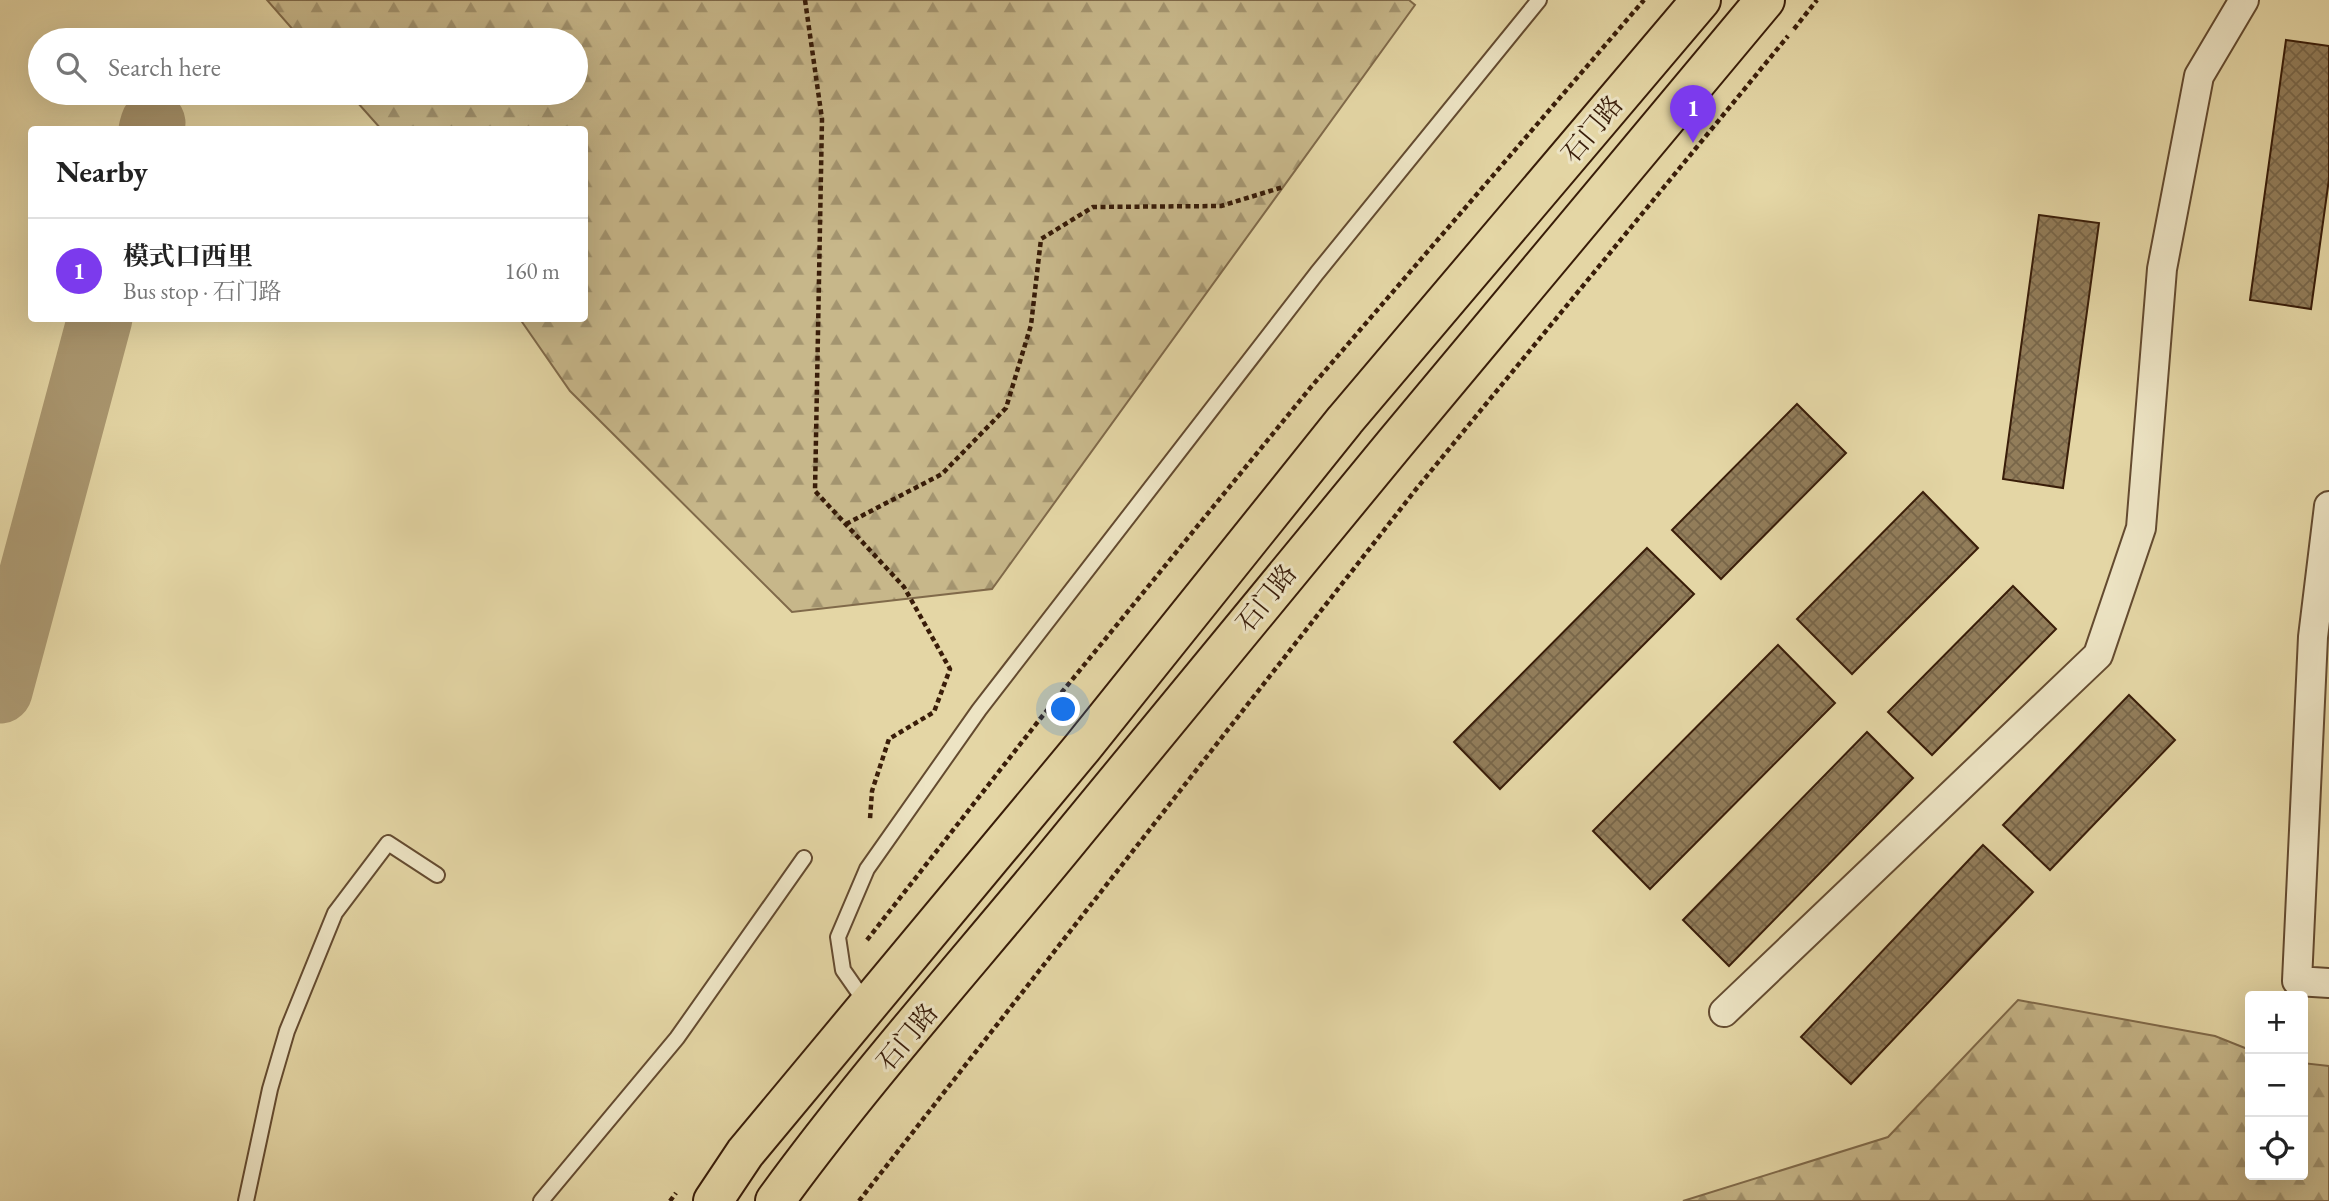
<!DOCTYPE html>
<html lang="en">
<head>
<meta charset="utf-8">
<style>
  :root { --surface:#fff; --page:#f6f6f6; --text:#222; --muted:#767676; --line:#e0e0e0; --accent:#7c3aed }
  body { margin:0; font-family:"EB Garamond","Noto Serif SC",serif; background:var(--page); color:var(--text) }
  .controls { position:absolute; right:21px; bottom:21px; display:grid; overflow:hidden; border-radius:7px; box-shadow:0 7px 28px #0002 }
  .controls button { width:63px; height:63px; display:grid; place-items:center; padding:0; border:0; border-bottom:2px solid var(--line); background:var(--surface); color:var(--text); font:35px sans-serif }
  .you { position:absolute; left:1064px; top:710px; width:24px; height:24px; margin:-18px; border:5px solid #fff; border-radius:50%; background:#1a73e8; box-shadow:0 0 0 10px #1a73e833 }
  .badge { display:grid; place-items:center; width:46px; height:46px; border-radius:50%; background:var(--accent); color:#fff; font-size:23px; font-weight:700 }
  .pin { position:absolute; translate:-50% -58px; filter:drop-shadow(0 2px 4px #0008) }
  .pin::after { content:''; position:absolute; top:37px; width:24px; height:21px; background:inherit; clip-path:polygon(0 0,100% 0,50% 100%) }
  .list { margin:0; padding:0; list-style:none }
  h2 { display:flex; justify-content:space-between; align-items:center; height:91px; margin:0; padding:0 28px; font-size:30px }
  h2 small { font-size:23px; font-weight:400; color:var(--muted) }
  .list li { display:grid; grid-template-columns:46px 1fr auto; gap:21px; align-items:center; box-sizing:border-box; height:105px; padding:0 28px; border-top:2px solid var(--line) }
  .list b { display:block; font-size:26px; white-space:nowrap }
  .list p { margin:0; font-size:23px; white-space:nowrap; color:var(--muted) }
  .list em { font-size:23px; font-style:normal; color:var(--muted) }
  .icon { flex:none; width:38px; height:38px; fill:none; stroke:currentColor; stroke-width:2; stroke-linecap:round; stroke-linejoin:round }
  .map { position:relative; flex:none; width:2329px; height:1201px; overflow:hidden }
  .search { position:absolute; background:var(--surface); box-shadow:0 7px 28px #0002; left:28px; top:28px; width:560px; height:77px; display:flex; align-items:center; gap:18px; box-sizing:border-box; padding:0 24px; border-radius:38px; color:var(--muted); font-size:26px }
  .panel { position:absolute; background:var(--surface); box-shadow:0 7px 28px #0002; left:28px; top:126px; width:560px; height:196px; border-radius:7px }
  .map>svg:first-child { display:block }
  .forest { fill:url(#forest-firs); stroke:#806a4a; stroke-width:2 }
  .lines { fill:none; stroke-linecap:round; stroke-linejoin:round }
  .river { stroke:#aa9770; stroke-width:65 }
  .building { fill:url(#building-cross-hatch); stroke:#391d09; stroke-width:2 }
  .lane-casing { stroke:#644b30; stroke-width:18 }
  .street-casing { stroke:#644b30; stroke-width:32 }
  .highway-casing { stroke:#391d09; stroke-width:42 }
  .path { stroke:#391d09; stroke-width:4.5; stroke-dasharray:5 3.5; stroke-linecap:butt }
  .lane { stroke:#ede4c4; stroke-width:14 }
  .street { stroke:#ede4c4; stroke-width:28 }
  .highway { stroke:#e4d6a5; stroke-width:38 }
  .labels { text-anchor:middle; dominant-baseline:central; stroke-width:6; stroke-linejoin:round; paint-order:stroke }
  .street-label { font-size:26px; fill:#391d09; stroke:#ede4c4 }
</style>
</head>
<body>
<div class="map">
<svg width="2329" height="1201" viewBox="0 0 2329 1201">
  <defs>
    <pattern id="forest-firs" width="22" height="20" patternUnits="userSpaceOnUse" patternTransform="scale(1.75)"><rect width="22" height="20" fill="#c7b78a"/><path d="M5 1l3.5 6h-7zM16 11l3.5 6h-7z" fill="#a3946f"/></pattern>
    <pattern id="building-cross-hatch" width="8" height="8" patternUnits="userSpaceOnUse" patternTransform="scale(1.75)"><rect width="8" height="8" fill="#927d5a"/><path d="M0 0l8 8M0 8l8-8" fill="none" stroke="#786649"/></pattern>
  </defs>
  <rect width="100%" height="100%" fill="#e4d6a5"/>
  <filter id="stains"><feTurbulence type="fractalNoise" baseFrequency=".00286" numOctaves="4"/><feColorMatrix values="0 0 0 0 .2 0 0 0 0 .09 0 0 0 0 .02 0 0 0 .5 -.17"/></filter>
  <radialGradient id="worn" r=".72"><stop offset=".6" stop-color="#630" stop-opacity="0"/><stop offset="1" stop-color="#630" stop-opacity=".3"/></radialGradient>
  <path class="forest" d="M267,0H1409L1415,5L992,589L792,612L570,391L520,319L584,318V130L381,129L349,93H576V40H302Z
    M2018,1000L2215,1036L2250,1050V1175H2303V1063L2329,1066V1201H1683L1888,1137Z"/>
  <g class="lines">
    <path class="river" d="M151,130L153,123
      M0,691L100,318"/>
  </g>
  <path class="building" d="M2286,40L2329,46V179L2311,309L2250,300Z
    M2039,215L2099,223L2063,488L2003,479Z
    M1797,404L1846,453L1721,579L1672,530Z
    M1923,492L1978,548L1852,674L1797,619Z
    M1647,548L1694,594L1500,789L1454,742Z
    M2013,586L2056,629L1932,755L1888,712Z
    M1778,645L1835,703L1650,889L1593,831Z
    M2129,695L2175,740L2050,870L2003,825Z
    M1867,732L1913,778L1729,966L1683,920Z
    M1983,845L2033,892L1851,1084L1801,1037Z"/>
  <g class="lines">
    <defs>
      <path id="lane" d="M866,1003L843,970L838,937L867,869L979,710L1317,273L1539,0
        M246,1201L270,1089L287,1031L335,913L388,843L437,875
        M541,1201L677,1038L804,858"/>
      <path id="street" d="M2329,506L2313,637L2297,981L2329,983
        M1724,1012L2098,655L2141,528L2162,269L2199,76L2244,0"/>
      <path id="highway" d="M713,1201L745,1153L1082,748L1345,420L1701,0
        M775,1201C868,1073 976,954 1076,831C1304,552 1533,276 1765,0"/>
    </defs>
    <use href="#lane" class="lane-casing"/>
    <use href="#street" class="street-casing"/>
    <use href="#highway" class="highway-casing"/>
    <path class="path" d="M805,0L822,119L815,491L904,587L950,669L934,712L889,739L872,791L870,819
      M1794,29L1817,0
      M846,524L942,474L1006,408L1031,325L1041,239L1093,207L1221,206L1283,187
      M867,940L1040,719L1311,387L1644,0
      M670,1201L676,1193
      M859,1201L1417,488L1788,36"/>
    <use href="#lane" class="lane"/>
    <use href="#street" class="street"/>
    <use href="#highway" class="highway"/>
  </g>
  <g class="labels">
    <g class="street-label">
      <text transform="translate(1592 129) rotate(-50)">石门路</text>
      <text transform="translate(1266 598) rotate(-51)">石门路</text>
      <text transform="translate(907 1037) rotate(-50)">石门路</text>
    </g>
  </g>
  <rect width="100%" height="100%" filter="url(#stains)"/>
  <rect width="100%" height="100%" fill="url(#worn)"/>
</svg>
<div class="controls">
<button>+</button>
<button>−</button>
<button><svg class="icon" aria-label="locate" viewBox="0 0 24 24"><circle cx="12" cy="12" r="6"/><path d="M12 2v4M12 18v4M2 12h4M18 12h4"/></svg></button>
</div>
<div class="you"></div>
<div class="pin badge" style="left:1693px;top:143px">1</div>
<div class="search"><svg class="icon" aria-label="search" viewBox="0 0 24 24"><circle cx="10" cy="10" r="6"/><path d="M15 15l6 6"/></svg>Search here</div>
<section class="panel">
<h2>Nearby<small></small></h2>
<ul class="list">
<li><span class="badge">1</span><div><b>模式口西里</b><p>Bus stop · 石门路</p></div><em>160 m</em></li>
</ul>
</section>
</div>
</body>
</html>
